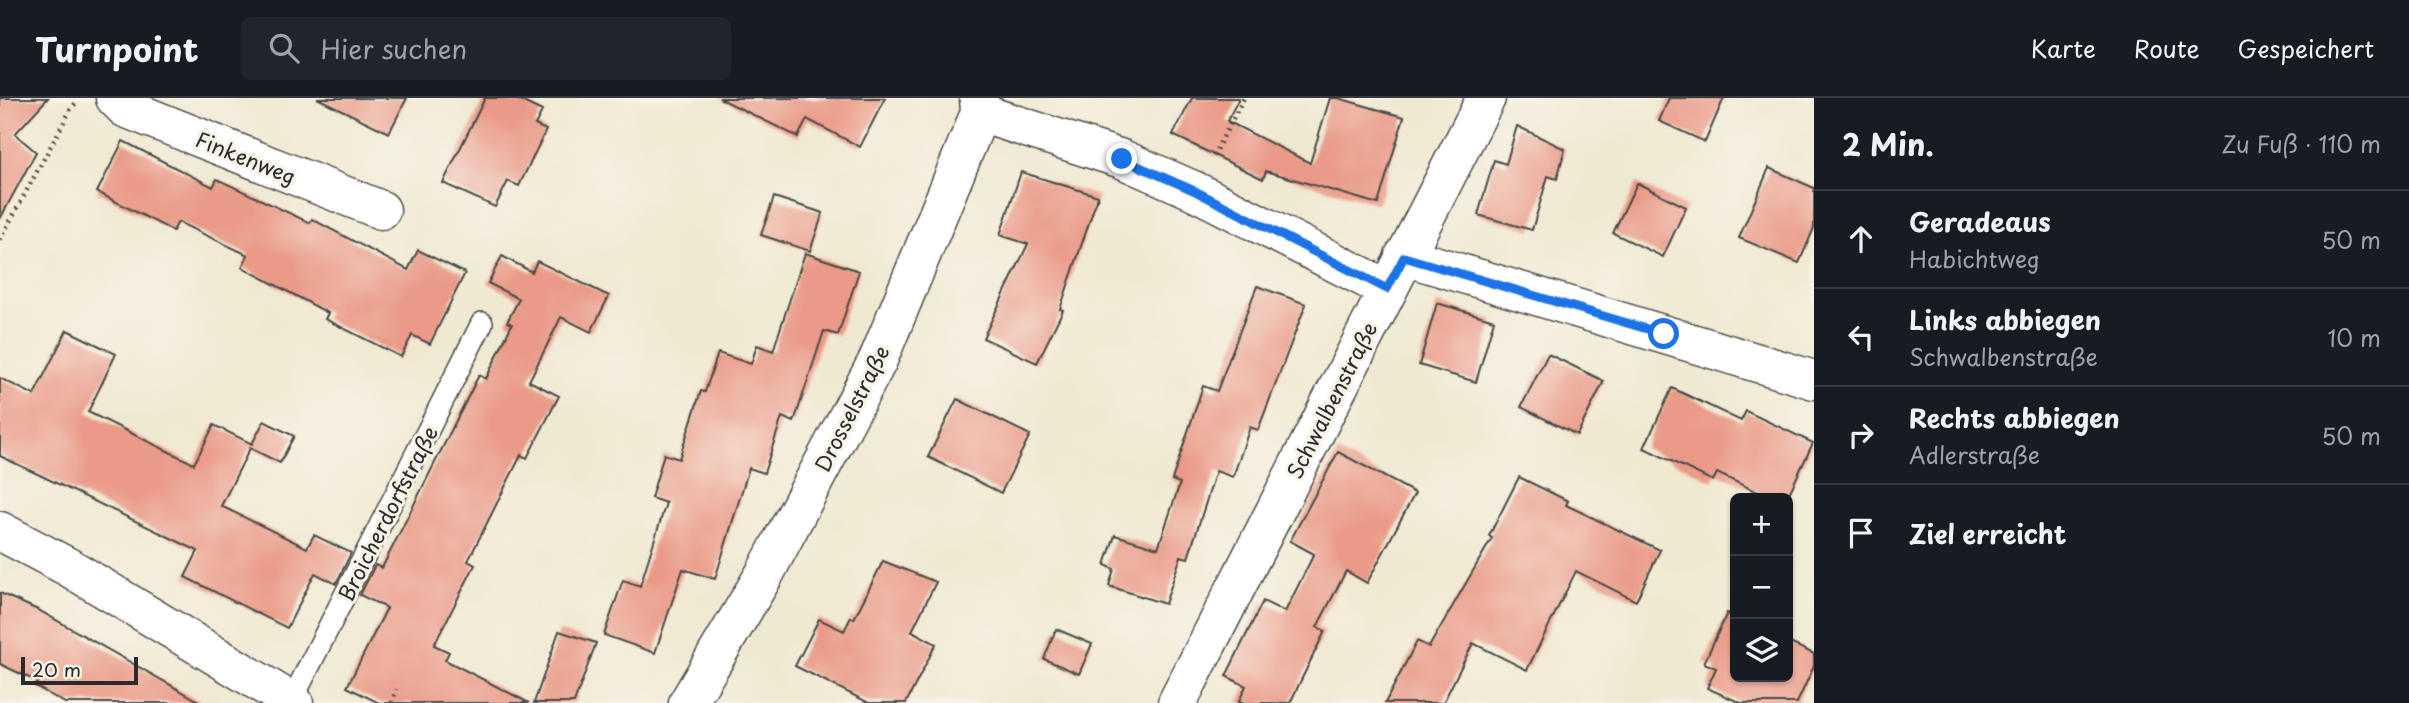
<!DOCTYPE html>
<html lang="de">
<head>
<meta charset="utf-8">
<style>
  :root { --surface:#171b24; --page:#20242c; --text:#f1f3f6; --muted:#9ea1a6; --line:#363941 }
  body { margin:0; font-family:"Playpen Sans",sans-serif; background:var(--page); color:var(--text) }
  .controls { position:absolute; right:21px; bottom:21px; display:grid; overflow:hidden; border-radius:10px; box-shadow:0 2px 5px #0004 }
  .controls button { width:63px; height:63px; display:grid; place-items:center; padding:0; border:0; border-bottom:2px solid var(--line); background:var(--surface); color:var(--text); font:35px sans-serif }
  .scale { position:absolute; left:21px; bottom:18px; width:117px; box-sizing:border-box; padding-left:7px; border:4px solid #2b2b2b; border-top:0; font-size:19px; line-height:24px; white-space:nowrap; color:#2b2b2b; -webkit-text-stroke:5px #f7f3e8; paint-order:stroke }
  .stop { position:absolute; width:21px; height:21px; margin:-16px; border:5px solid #1a73e8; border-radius:50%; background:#fff }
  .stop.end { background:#1a73e8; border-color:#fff; box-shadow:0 2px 7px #0008 }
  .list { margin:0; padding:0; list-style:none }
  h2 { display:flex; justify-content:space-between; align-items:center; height:91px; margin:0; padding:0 28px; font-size:30px }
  h2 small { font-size:23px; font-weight:400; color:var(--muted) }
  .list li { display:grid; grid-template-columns:46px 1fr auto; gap:21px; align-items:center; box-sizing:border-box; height:98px; padding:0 28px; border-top:2px solid var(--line) }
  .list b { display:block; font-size:26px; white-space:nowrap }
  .list p { margin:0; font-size:23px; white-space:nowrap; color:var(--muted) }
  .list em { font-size:23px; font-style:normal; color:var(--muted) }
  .icon { flex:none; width:38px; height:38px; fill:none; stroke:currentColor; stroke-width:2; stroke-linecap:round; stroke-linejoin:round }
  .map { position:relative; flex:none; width:1814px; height:605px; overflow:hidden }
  header { display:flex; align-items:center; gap:42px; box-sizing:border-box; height:98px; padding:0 35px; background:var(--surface); border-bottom:2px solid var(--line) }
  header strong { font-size:33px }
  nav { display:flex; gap:38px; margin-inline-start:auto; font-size:24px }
  .search { width:490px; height:63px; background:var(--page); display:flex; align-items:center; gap:18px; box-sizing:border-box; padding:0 24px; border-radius:10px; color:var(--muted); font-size:26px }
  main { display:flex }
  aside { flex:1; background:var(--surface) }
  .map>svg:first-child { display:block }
  .building { fill:#ea9a87 }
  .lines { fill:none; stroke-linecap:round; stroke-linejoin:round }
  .service-casing { stroke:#494844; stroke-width:24 }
  .minor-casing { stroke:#494844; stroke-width:41 }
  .path { stroke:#494844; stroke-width:4.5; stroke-dasharray:2 5; stroke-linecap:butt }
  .service { stroke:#fff; stroke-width:21 }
  .minor { stroke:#fff; stroke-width:38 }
  .route { stroke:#1a73e8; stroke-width:9 }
  .labels { text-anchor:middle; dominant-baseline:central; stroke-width:6; stroke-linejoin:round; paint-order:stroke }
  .street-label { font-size:21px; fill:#2b2b2b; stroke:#f7f3e8 }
</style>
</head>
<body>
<header>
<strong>Turnpoint</strong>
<div class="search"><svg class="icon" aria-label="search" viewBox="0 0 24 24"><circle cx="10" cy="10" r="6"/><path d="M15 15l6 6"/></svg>Hier suchen</div>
<nav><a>Karte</a><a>Route</a><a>Gespeichert</a></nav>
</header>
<main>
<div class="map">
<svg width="1814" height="605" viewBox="0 0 1814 605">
  <rect width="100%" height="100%" fill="#f7f3e8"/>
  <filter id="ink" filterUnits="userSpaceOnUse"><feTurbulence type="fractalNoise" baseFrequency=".0143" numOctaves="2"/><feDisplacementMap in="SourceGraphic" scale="14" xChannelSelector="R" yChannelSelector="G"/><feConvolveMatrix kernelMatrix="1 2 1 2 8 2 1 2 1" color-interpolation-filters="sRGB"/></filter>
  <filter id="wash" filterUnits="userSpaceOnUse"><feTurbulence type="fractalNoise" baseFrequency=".00686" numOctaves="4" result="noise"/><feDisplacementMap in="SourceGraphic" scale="28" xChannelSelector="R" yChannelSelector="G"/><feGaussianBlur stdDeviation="1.57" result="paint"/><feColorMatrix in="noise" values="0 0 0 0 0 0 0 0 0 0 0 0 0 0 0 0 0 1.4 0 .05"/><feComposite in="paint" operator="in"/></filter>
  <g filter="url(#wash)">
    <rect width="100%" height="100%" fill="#f0e9d2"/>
    <g id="blocks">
      <path class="building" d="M0,0H48L15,36L36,54L0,121Z
        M317,0H407L389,35Z
        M485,0H515L542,13L535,27L546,32L519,88L508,83L495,109L443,85Z
        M719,0H885L860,49L807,21L798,39Z
        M1192,0H1239L1227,23L1310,65L1330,0H1338L1404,19L1378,106L1266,73L1263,81L1173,37Z
        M1669,0H1724L1705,44L1659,23Z
        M1517,28L1565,51L1557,81L1548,78L1532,132L1478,117L1494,62L1506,66Z
        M123,43L213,89L217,81L310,125L312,121L408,172L418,152L465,175L430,246L412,237L401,259L325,221L328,215L242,169L248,157L178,124L173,133L97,94Z
        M1769,70L1814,90V130L1799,165L1739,140Z
        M1021,74L1098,98L1060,211L1063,212L1037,265L983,240L1028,146L1000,137Z
        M1637,85L1686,109L1663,159L1613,135Z
        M774,99L823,115L810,153L761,137Z
        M805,155L859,173L838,237L824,233L794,324L782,319L764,375L749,370L715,481L683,471L655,555L604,537L623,482L640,488L666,405L651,400L664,356L679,361L701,293L705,294L718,255L751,266L757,247L773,253Z
        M502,158L532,174L537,163L609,198L591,234L561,219L529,283L559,298L527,360L521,357L468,463L475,467L434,547L449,554L445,562L529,605H379L347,589L387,510L360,497L375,467L382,470L479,277L486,281L512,226L507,224L519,201L488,185Z
        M1257,188L1306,206L1258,332L1250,329L1233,379L1216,373L1188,460L1181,458L1165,506L1109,488L1114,471L1105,467L1115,437L1158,450L1180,385L1172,382L1203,288L1217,293Z
        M1437,205L1494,222L1476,284L1419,267Z
        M67,232L116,256L88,314L194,366L214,327L252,346L264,323L294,338L280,365L250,350L221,408L307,450L314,437L351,455L336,486L315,475L287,530L185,479L198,453L0,358V280L34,297Z
        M1548,256L1604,283L1577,337L1521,309Z
        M1672,290L1741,323L1746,313L1813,345L1787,400H1770L1717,375L1713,383L1644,350Z
        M957,301L1030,337L1001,395L928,359Z
        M1338,354L1415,395L1367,485L1346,473L1317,529L1325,533L1290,605H1238L1246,588L1226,578L1263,503L1285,514L1314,456L1290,443Z
        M1519,379L1568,403L1566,407L1660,452L1636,503L1576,473L1527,572L1473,545L1443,605H1385L1417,543L1429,549L1492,440L1489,438Z
        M883,463L936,484L912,533L936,546L906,605H869L795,568L819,521L844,533L851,519L854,521Z
        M0,495L40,513L202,605H65L35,588L38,584L0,566Z
        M1727,515L1735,519V579H1788V544L1814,556V568L1797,605H1741L1707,590L1716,570L1704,565Z
        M1056,531L1092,546L1079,576L1044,561Z
        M559,533L596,545L574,605H534Z"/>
    </g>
  </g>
  <g filter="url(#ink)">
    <use href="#blocks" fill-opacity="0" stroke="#494844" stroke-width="2"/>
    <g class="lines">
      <defs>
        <path id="service" d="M291,604L482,225"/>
        <path id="minor" d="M115,0L125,10L381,112
          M980,15L1122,61L1195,93L1387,191
          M1404,158L1814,282
          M0,433L70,470L294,605
          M688,605L764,477L878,262L980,15L979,0
          M1177,605L1486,0"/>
      </defs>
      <use href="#service" class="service-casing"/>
      <use href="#minor" class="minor-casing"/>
      <path class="path" d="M1213,58L1244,0
        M0,142L72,9L78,3
        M392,605L396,591"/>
      <use href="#service" class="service"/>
      <use href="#minor" class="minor"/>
    </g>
  </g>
  <g class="lines" filter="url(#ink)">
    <path class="route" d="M1122,61L1195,93L1387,191L1404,159L1664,236"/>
  </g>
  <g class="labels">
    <g class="street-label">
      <text transform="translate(246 59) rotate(22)">Finkenweg</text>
      <text transform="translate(1331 302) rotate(-63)">Schwalbenstraße</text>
      <text transform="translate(851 310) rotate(-63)">Drosselstraße</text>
      <text transform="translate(387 415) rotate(-63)">Broicherdorfstraße</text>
    </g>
  </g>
</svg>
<div class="controls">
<button>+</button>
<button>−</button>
<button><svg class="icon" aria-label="layers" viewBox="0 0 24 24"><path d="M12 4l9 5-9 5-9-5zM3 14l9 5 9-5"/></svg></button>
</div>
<div class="scale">20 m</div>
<div class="stop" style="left:1664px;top:236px"></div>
<div class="stop end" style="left:1122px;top:61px"></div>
</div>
<aside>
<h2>2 Min.<small>Zu Fuß · 110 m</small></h2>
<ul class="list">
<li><svg class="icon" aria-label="ahead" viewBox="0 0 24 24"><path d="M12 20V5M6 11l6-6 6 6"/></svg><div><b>Geradeaus</b><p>Habichtweg</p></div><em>50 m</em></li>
<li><svg class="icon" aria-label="left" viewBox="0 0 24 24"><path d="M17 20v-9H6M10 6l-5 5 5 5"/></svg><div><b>Links abbiegen</b><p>Schwalbenstraße</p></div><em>10 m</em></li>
<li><svg class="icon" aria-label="right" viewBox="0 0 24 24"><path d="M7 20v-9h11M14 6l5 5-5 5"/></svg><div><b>Rechts abbiegen</b><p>Adlerstraße</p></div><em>50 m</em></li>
<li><svg class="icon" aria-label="arrive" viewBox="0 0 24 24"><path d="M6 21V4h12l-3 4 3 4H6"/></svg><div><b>Ziel erreicht</b></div></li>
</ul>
</aside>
</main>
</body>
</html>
